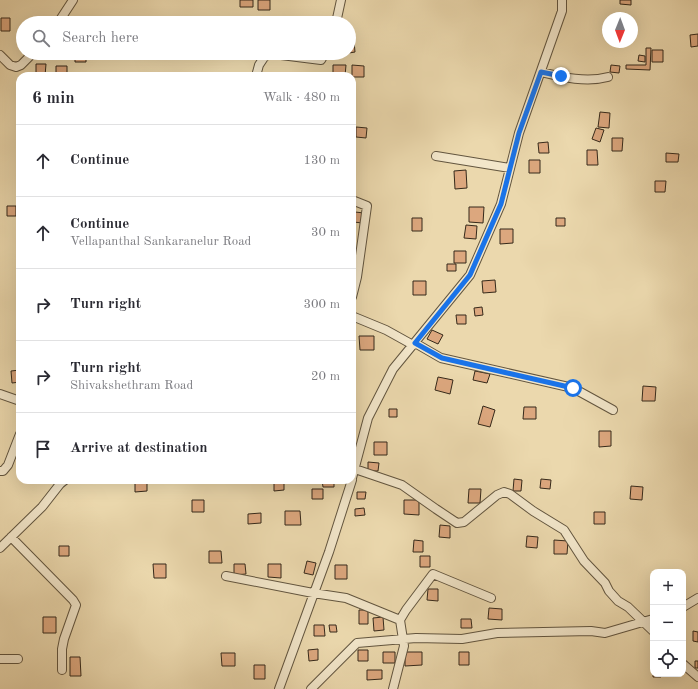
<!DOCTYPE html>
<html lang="en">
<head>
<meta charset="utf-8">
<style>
  :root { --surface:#fff; --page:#f7f7f7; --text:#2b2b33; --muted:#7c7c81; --line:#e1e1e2 }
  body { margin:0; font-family:"Old Standard TT",serif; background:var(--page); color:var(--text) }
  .controls { position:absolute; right:12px; bottom:12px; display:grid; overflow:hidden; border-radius:8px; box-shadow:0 4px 16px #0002 }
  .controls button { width:36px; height:36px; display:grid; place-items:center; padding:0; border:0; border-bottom:1px solid var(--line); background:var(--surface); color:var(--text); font:20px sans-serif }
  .compass { position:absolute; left:602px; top:12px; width:36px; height:36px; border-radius:50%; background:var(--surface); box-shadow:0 4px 16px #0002; rotate:181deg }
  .stop { position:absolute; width:12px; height:12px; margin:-9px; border:3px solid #1a73e8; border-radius:50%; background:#fff }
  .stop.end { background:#1a73e8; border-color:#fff; box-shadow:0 1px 4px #0008 }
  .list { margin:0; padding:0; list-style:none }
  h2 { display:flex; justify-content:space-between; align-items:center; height:52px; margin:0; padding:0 16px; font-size:17px }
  h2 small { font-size:13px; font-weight:400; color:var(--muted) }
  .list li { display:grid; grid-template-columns:26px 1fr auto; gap:12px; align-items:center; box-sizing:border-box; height:72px; padding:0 16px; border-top:1px solid var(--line) }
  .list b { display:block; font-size:15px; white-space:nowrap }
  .list p { margin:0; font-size:13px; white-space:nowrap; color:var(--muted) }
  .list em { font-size:13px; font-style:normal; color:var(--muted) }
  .icon { flex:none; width:22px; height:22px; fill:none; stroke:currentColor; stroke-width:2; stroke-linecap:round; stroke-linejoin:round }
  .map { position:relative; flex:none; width:698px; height:689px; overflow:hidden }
  .search { position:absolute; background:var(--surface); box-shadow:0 4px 16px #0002; left:16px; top:16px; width:340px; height:44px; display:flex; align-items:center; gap:10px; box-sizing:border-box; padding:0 14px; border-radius:22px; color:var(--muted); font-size:15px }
  .panel { position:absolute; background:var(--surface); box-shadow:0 4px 16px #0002; left:16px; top:72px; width:340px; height:412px; border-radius:12px }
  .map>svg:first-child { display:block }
  .building { fill:#dca77e; stroke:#35291a }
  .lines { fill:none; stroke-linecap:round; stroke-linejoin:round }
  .minor-casing { stroke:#62553f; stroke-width:10 }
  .minor { stroke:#f2e6ca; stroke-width:8 }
  .route { stroke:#1a73e8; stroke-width:5 }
</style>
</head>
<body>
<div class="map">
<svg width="698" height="689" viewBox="0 0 698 689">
  <rect width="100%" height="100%" fill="#ebd8ad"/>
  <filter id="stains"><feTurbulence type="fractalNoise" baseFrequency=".005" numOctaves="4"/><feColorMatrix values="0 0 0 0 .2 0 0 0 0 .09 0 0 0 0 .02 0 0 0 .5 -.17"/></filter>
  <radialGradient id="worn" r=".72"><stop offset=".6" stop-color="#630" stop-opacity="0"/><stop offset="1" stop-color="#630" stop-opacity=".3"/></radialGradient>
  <path class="building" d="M240,0H253V7H240Z
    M258,0H270V10H258Z
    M620,0H631V5L620,4Z
    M237,17H247V23H237Z
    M1,18H10V31H1Z
    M698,34V46L691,47L690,35Z
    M349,41H354L355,52L349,53Z
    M646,48H651L650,70L626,69V65H646Z
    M652,50H663V62H652Z
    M75,53H86V62H75Z
    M639,55L645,56V62L638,61Z
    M36,64H46L45,76H36Z
    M333,65H346L345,76H333Z
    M352,65L364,66V77H352Z
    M611,65L620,66L619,73L610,72Z
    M56,66H67V76H56Z
    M269,73L283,75V76H268Z
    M600,112L610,113L609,128L598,127Z
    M356,127L367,128L366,138L356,137Z
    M596,128L604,130L600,142L592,139Z
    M612,138H623L622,151H612Z
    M548,142L549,153H539L538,143Z
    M352,148H354V159H352Z
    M587,150H597L598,165H587Z
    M666,153L679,154L678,162H666Z
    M529,160H540V173H529Z
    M466,170L467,188L455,189L454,171Z
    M655,181H666L665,192H655Z
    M7,206H16V216H7Z
    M469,207H484L483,223L469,222Z
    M355,212L364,213L362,223L354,222Z
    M412,218H422V231H412Z
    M556,218H565V226H556Z
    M466,225L477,226L476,239L464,238Z
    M500,229H513V243L500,244Z
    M454,251H466V263H454Z
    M447,264H456V271H447Z
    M495,280L496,292L483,293L482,281Z
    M413,281H426V295H413Z
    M482,307L483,315L475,316L474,308Z
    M456,315H466V324H457Z
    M432,330L443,335L438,344L427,339Z
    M359,336H374V350H360Z
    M20,370V382L12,383L11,371Z
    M475,371L490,374L487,383L473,380Z
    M438,377L453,380L450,394L435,390Z
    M643,386L656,387L655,401H642Z
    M483,406L495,410L490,427L478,424Z
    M524,407H536V419H523Z
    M389,409H397V417H389Z
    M599,431H611V446L599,447Z
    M374,442H387V455H374Z
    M368,462L379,463L378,471H368Z
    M514,479L522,480L521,491H513Z
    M541,479L551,480L550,489L540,488Z
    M135,480H147V491L135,492Z
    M322,480H334V487H323Z
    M274,481H284V490L274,491Z
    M631,486L643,487L642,500L630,499Z
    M312,489H323V499H312Z
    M469,489H481L480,503H468Z
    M357,492H366L365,499H357Z
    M192,500H204V512H192Z
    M404,500H419V515L404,514Z
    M364,508L365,515L355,516V509Z
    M285,511H300L301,525H285Z
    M594,512H605V524H594Z
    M261,513V523L248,524V514Z
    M440,525L450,526V538L439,537Z
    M527,536L538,537L537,548L526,547Z
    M414,540L423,541V552H413Z
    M554,540L568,541L567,554H554Z
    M59,546H69V556H59Z
    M209,551H221L222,563H209Z
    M420,556H430V567H420Z
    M307,561L316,563L313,575L304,573Z
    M153,564H166V578H154Z
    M234,564H245L246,574L234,575Z
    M268,564H281V578L268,577Z
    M335,565H347V579H335Z
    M428,589H438V601L427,600Z
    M489,608L502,609V620L488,619Z
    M359,610H368V624H359Z
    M43,617H56V633H43Z
    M383,617L384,630L374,631L373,618Z
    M461,619H471L472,628H461Z
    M314,625H324L325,636H314Z
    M329,625H336L337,632H330Z
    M693,631L698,632V642L693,641Z
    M318,649V660L309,661L308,650Z
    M358,650H368V661H358Z
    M383,652H395V663H383Z
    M405,652H422V665L405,666Z
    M459,652H469V665H459Z
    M221,653H235V666H222Z
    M70,657H80L81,676H70Z
    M695,661H698V668H695Z
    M254,665H265V679H254Z
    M653,665V674H661V677H653Z
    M367,670H382V679L367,680Z"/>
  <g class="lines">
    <defs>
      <path id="minor" d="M58,23L73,0
        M336,23L341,0
        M0,55L10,65L16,67L21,65L33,53
        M541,72C562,77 586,83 608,77
        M256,76L259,65L265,56L273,54L321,60L325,53
        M436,156L510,168
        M352,200L367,206L357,277L352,297
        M352,316L386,330L413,345
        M415,343L441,358L573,388L613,410
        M0,394L20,401
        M352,468L402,485L436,509L457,523L464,522L497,495L504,492L510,494L533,511L564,530L584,561L605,583L609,591L618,601L628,607L653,631
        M0,471H3L8,465L20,434
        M352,478L368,418L393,369L470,275L501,204L519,133L562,11V0
        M11,537L73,600L76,605L64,639L62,649V670
        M0,548L42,507L60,484L65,480
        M226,576L313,593L346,598L400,620
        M683,607L698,598
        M0,659H18
        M683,664L698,677
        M279,689L329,552L352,480
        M311,689L357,643L416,638L462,639L497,633L591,631L605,633L653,619
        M393,689L404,646L400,620L406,610L433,574L491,598"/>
    </defs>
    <use href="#minor" class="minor-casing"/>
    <use href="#minor" class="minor"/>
  </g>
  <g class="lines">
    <path class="route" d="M561,76L541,72L519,133L501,204L470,275L415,343L442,358L573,388"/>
  </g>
  <rect width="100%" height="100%" filter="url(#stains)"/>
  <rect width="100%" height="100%" fill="url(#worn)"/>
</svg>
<div class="controls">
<button>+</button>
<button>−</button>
<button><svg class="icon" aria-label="locate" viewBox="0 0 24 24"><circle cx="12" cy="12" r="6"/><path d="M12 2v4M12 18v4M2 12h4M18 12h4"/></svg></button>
</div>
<svg class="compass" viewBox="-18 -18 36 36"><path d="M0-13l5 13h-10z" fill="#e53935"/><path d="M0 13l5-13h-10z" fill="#7c7c81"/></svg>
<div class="stop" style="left:573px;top:388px"></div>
<div class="stop end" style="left:561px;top:76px"></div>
<div class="search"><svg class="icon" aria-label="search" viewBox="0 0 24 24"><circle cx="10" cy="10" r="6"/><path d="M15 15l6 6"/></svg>Search here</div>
<section class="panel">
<h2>6 min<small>Walk · 480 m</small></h2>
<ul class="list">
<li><svg class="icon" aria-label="ahead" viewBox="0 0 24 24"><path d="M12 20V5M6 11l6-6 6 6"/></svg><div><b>Continue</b></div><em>130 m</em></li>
<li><svg class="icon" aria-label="ahead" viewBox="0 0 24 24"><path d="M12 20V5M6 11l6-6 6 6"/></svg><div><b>Continue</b><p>Vellapanthal Sankaranelur Road</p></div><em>30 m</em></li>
<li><svg class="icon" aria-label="right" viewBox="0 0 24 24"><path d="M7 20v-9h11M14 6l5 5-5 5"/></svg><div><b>Turn right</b></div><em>300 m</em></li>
<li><svg class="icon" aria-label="right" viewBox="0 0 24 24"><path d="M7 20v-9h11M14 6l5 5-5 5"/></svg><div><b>Turn right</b><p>Shivakshethram Road</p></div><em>20 m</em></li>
<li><svg class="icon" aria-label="arrive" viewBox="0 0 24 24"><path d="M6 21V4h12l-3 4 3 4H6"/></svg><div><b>Arrive at destination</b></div></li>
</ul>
</section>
</div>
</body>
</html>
